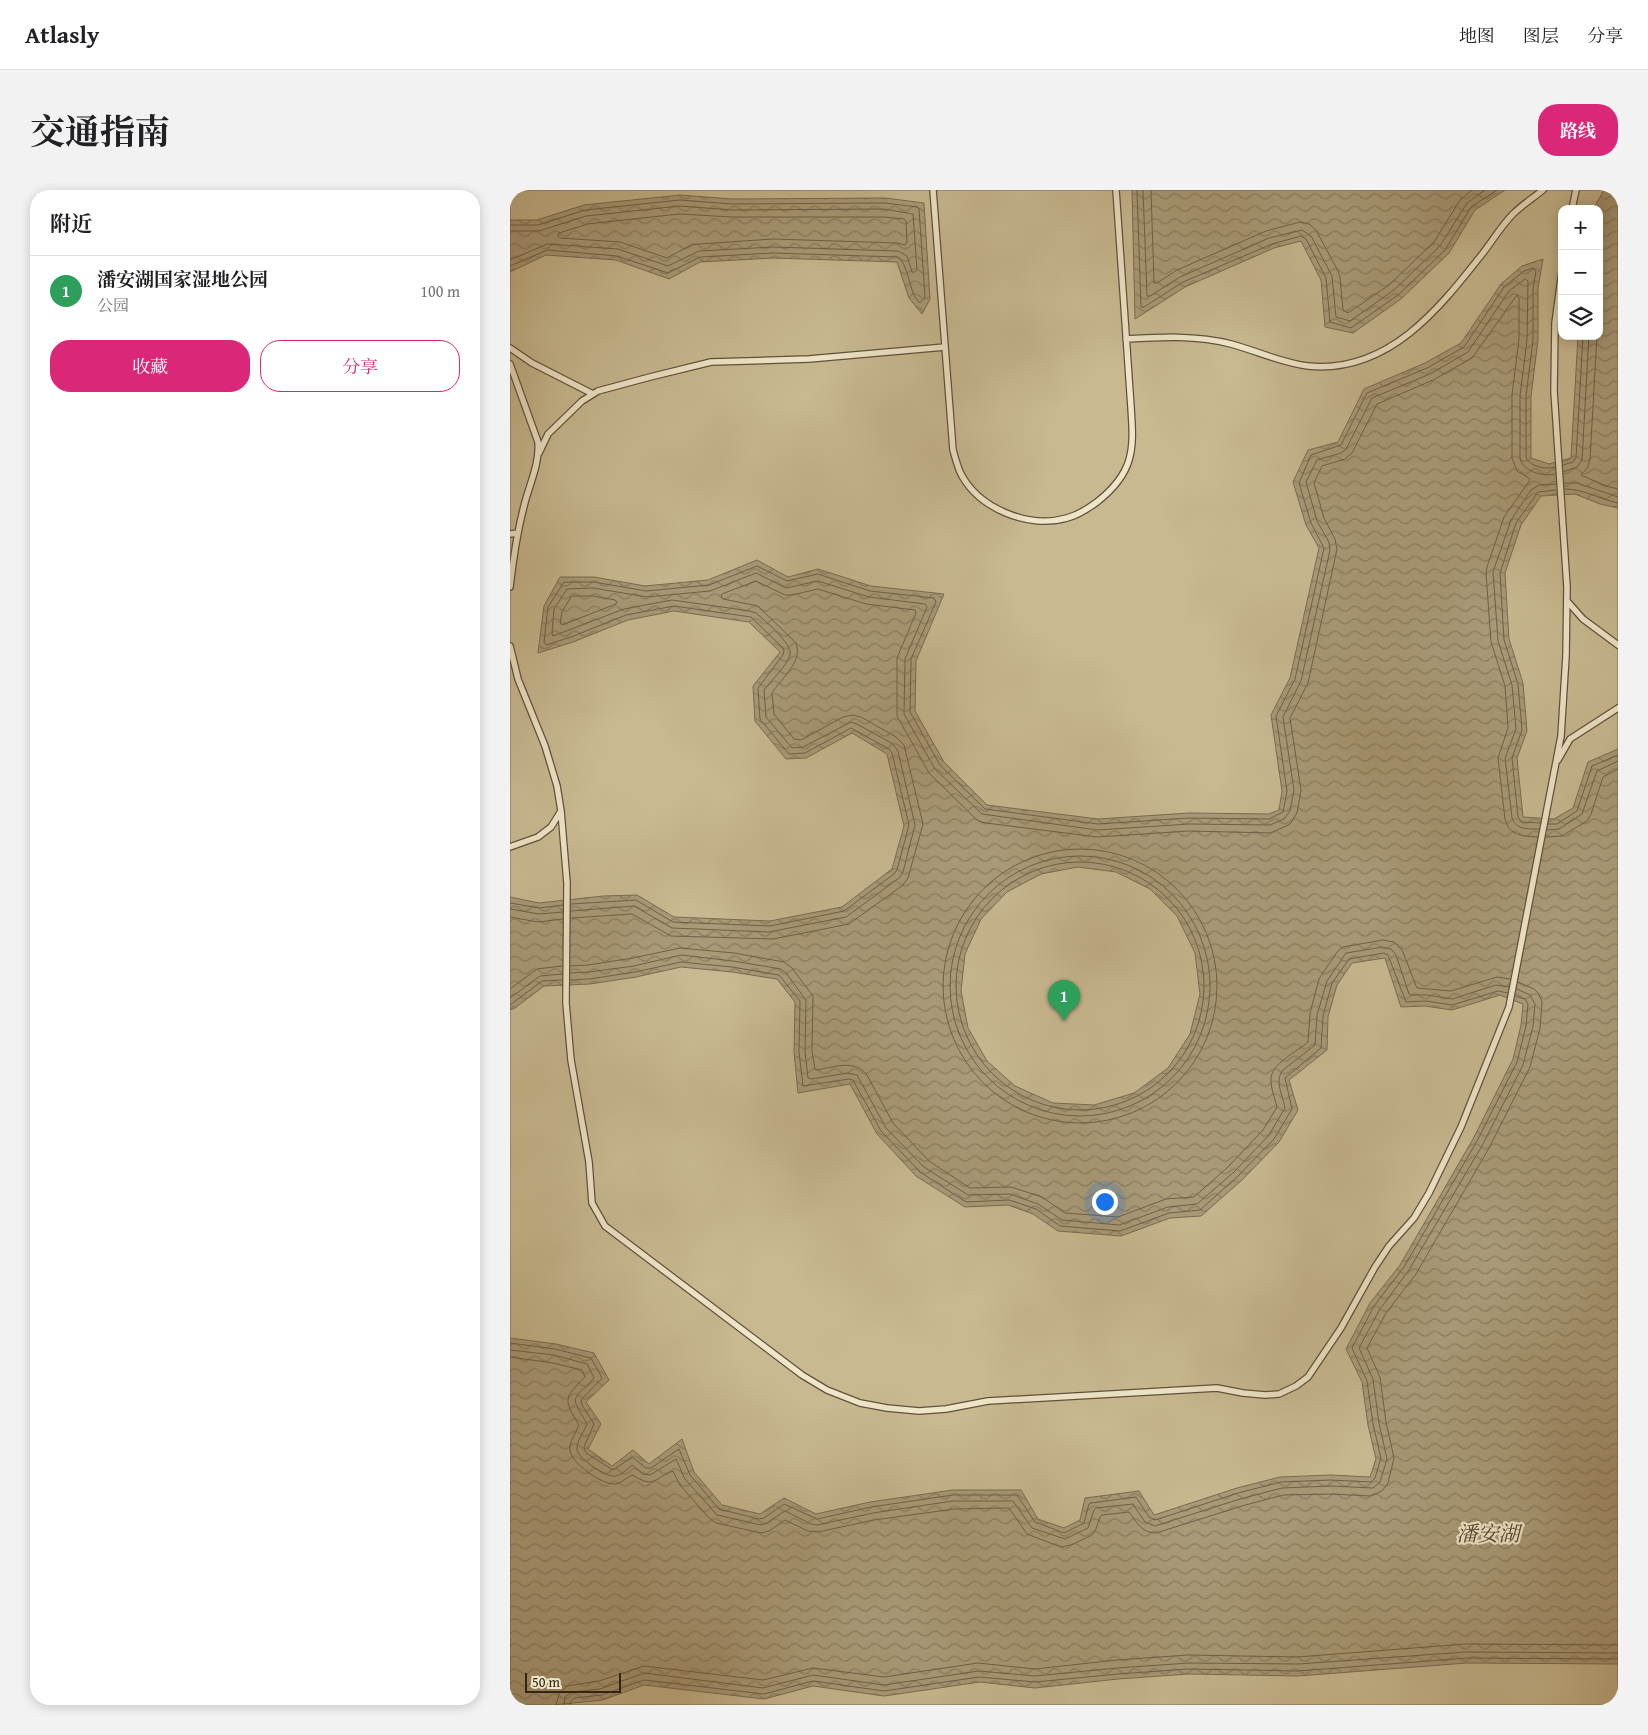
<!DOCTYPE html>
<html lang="zh">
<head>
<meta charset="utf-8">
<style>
  :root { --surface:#fff; --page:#f2f2f2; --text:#202124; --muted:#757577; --line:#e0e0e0; --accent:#db2777 }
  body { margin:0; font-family:"Gentium Book Plus","Noto Serif SC",serif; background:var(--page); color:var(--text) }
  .controls { position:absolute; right:15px; top:15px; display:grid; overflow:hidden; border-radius:10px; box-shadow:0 2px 12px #0003 }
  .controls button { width:45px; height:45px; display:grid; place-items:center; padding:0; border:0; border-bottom:1px solid var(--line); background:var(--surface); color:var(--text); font:25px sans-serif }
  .scale { position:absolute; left:15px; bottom:12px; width:96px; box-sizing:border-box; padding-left:5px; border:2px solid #322516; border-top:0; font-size:14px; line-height:18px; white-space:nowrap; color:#322516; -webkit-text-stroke:4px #efe5c8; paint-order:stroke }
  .you { position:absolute; left:594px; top:1011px; width:18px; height:18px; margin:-12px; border:4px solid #fff; border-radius:50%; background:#1a73e8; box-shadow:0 0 0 8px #1a73e833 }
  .badge { display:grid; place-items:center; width:32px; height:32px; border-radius:50%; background:var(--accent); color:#fff; font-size:16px; font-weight:700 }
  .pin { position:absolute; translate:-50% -41px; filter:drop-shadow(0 1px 2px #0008) }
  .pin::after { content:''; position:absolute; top:26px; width:18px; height:15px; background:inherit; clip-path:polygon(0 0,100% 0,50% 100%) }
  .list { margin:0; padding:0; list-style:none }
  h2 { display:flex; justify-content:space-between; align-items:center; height:65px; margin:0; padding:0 20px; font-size:21px }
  h2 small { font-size:16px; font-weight:400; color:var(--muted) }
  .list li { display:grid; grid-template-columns:32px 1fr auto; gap:15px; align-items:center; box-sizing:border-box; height:70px; padding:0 20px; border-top:1px solid var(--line) }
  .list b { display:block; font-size:19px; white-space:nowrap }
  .list p { margin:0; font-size:16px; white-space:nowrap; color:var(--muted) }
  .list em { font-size:16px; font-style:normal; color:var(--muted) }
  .actions { display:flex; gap:10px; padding:15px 20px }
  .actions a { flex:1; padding:11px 0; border:1px solid var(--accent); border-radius:20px; text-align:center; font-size:18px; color:var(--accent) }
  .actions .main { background:var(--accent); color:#fff }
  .icon { flex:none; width:28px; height:28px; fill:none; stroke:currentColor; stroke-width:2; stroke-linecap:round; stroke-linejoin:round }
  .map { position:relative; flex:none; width:1108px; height:1515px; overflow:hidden; border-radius:20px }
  header { display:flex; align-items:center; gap:30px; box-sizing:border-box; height:70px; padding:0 25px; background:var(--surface); border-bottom:1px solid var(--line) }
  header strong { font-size:24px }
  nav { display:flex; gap:28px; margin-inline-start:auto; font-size:18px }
  .intro { display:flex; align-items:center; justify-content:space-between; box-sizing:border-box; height:120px; padding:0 30px }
  h1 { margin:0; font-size:35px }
  .button { padding:12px 22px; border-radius:20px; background:var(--accent); color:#fff; font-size:18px; font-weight:700 }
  main { display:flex; gap:30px; padding:0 30px }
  aside { flex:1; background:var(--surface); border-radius:20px; box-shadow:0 2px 12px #0003 }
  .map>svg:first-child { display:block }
  .park { fill:#c8b991; stroke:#7d6f54; fill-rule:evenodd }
  .water { fill:url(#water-waves); stroke:#796b51; fill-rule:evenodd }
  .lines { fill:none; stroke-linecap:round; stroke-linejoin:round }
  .shore { stroke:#6e6047; stroke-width:1 }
  .service-casing { stroke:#5f523b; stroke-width:8 }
  .service { stroke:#efe5c8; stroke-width:5.5 }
  .labels { text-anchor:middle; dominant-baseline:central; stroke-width:4.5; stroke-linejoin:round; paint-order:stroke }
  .water-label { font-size:21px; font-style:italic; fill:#564833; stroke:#efe5c8 }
</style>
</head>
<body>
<header>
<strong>Atlasly</strong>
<nav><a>地图</a><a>图层</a><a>分享</a></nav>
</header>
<div class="intro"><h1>交通指南</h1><a class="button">路线</a></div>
<main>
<aside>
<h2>附近<small></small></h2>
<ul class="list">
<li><span class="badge" style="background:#2e9e5b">1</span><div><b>潘安湖国家湿地公园</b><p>公园</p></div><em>100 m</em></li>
</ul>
<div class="actions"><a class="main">收藏</a><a>分享</a></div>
</aside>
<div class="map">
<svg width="1108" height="1515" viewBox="0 0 1108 1515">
  <defs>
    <pattern id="water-waves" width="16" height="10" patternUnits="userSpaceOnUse" patternTransform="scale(1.25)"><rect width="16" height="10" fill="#a99a78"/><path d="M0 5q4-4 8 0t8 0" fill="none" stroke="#8a7d61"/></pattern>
  </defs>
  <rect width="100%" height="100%" fill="#e7d7aa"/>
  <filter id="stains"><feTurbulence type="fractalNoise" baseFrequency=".004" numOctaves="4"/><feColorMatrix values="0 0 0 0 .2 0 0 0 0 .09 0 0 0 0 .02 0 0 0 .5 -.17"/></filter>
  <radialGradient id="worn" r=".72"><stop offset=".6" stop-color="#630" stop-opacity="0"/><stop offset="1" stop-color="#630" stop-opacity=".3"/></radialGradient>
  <path class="park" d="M0,0H1108V1515H0ZM1052,19H1089V146H1052Z"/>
  <path class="water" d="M622,0H995L965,20L939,63L891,109L843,143L815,137L811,90L791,51L764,58L675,97L625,129Z
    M1094,0H1108V318L1090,314L1065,304L1031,306L1011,335L995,383L999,449L1013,493L1017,541L1007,568L1013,627L1044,629L1063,618L1078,572L1108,559V1474L957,1473L788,1486L679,1484L608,1489L525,1498L470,1492L374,1506L303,1496L254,1509L134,1495L93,1510L43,1515H0V1148L46,1154L84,1163L99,1190L76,1212L91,1234L78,1259L102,1276L123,1260L139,1274L172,1249L184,1282L212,1315L250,1324L274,1308L306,1324L360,1312L443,1300H511L528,1329L554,1338L570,1330L575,1308L629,1301L644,1325L727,1298L770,1287L821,1285L860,1287L866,1269L858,1235L852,1192L836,1159L860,1113L890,1075L963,949L1003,869L1011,835L1013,814L990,805L942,820L915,816L891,817L875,768L842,773L827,795L818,827L817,860L779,890L788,920L769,952L732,990L691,1026L660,1028L611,1046L548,1041L523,1024L498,1015L455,1017L406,986L367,944L340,894L288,903L284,862L285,812L267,789L222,782L171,777L126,787L80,794L34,796L5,818L0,820V707L29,713L93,706L127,705L164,727L260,731L332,717L382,679L394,636L377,564L342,543L296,568L276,569L245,531L243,496L270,462L239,432L164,421L118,430L63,452L28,463L34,416L50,387H84L135,396L198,390L247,370L278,387L308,379L361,396L434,404L406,471L405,521L434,572L477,615L588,629L679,623L759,624L769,620L772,601L761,525L780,488L809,358L796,335L783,292L798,260L828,252L854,199L915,173L951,153L991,94L1012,76L1033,69L1028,98V150L1021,206V268L1039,274L1061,268L1068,146H1089V19H1083ZM568,677L606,682L640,699L667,726L685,763L690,804L680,844L658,878L624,903L584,915L543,913L505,896L477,871L458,838L451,801L455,764L471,729L497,702L531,684Z
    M170,5L222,9L375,8L414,13L420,109L412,124L399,108L387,72L263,68L190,72L159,89L106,70L36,65L0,82V30H27L74,15Z"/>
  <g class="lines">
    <path class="shore" d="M627,0L631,117H634L673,92L762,54L791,46L796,49L816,88L820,132L841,138L888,105L935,60L961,17L987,0
      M633,0L637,106H640L670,87L759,48L792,40L801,46L822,86L826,127L840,131L884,100L930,56L957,13L975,0
      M641,0L644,93H647L667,80L756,41L790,32L799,34L806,40L828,81L830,87L833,120L838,123L879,95L924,52L950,10L962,0
      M170,24L222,27H374L394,29L396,31L397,52L395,55L387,53L263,49L189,54L181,55L157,68L110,52L50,48L48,46L49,43L78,34Z
      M0,35H28L75,20L170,10L222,14L375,13L407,17L409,19L415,107L410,113C398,103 399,72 387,67L263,63L190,67L158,83L107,66L37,60L0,76
      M0,41H29L76,26L170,16L222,20L374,19L403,24L407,80L405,82H402L397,66L388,61L263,57L189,61L158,76L108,59L37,54L0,70
      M1087,146L1080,269L1078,277L1071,285L1096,296L1108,299
      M1053,275L1063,272L1066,268L1073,146
      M1053,282L1067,277L1072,270L1079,146
      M1054,293H1067L1108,307
      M1055,299C1073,299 1090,309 1108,313
      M62,406H83L105,410L107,412L106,414L52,435L50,433L52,422Z
      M1030,633L1012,632L1008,627L1002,568L1012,540L1008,494L994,450L990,383L1006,333L1028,302L1046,300
      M1038,634H1047L1067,621L1082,576L1108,565
      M1029,639C1018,639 1006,640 1002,628L995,568L1006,539L1002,495L988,451L983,382L1001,330L1021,300L1029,295L1046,294
      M1037,640L1049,639L1072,624L1087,581L1108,571
      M1036,647L1052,646L1077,631L1081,624L1093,587L1108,579
      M433 796a137 137 0 1 1 274 0a137 137 0 1 1-274 0Z
      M440 796a130 130 0 1 1 260 0a130 130 0 1 1-260 0Z
      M446 796a124 124 0 1 1 248 0a124 124 0 1 1-248 0Z
      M0,713L29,718L53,715
      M61,714L126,710L163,732L260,736L334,721L384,684L387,680L399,635L382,563L379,559L341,538L295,563L279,564L250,529L248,498L273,465L274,461L273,458L241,427L164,416L116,425L61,447L36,455L34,452L38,417L54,392H84L136,401L199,395L247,376L277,391L308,384L360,401L424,408L426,412L401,469L400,522L430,575L475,619L588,634L679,628L759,629L773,622L777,601L766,526L785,489L814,358L801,333L789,293L801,265L831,255L857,203L917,178L954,157L994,97L1014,81L1023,78L1026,81L1023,98V150L1016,206V268C1021,277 1036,280 1045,277
      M0,719L29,724L53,722
      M61,721L124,716L162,738L259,742L336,727L389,688L393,682L405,635L388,561L383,554L347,534L341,532L293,557L282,558L256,527L254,500C261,491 278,474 280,465C283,454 254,430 246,423L240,421L162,410L114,419L43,446L42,443L44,419L57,399L83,398L137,407L200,401L246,383L276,398L308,391L359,407L415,414L417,417L395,469L394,524L425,579L472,624L587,640L679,634L760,635L774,629L780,621L784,600L773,527L791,491L820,360L819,352L807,331L796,292L807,270L831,263L836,259L862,208L920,184L958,162L999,101L1015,89L1018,91L1017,150L1010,206V269C1014,282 1034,287 1045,284
      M0,727L28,732L53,729
      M61,728L122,724L161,746L263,749L339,734L393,695L398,688L413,634L394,555L386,547L351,527L343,525L333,527L291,550L284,549L264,524L262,503C271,488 293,473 286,453L248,416L213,409L211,407L212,404L246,391L275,405H282L308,399L356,414L405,420L406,423L387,468V526L419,583L468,631L476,633L587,647L679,641L761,643L780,634L787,623L791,600L780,528L798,493L827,359L825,349L814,328L804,293L812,276L835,269L842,263L867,214L923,190L962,168L1007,105L1009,108V149L1002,205V268L1007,281L1019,288L1020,290L994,327L977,377L976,384L981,452L995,496L998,538L988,568L995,629C999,646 1013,646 1028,647
      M60,776L78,775L123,768L170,758L224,763L274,772L282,778L303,806L302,861L305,879L307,880C324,877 345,869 357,885L383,933L419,971L460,998L501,997L532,1007L555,1023L608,1027L656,1009L684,1007L719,976L753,940L767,917C765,909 761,899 761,890C760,874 787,862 798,852L800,823L809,789L827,762L833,757L873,750L884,752L892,760L907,798L941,801L987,787L1000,789
      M60,783L79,782L124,776L171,765L223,771L271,779L276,783L296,810L295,862L298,888L301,889L338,883L347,885L376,938L414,977L458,1005L500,1004L528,1014L552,1030L609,1035L658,1017L687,1014L724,982L759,945L775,918C773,906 764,891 773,880L805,855L807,825L817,791L836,763L873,757L881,759L886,765L899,804L901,805H917L942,809L986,795L999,797
      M60,790L79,789L125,782L171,772L222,777L269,785L290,811L289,862L293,896L339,889L343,890L371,941L410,982L456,1012L499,1010L526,1019L550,1036L610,1041L659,1023L690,1020L728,986L764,949L782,919L775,888L811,858L813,826L822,793L839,769L874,763L878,765L896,812L916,811L942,815L988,801L998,803
      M0,799L27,779L52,776
      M0,808L30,786L52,784
      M0,815L32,791L52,790
      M0,1153L45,1159L81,1168L92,1188L71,1210L72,1215L84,1234L74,1257L76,1263L103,1280L122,1267L136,1278H141L169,1259L180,1285L209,1319L249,1329L254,1328L274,1314L307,1329L361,1317L443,1305H507L525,1332L554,1343L574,1333L579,1314L581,1313L626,1307L639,1327L645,1330L728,1303L771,1292L821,1290L861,1292L865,1288L871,1268L863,1234L857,1191L842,1158L864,1116L894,1077L967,951L1007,872L1016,836L1018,814L1015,809L1005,806
      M0,1160L44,1165L77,1174L84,1188C61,1213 60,1204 77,1234C74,1242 66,1252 67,1260C69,1269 97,1288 105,1286C112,1285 117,1279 122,1275L133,1284L140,1285L166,1269L175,1289L207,1325L251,1335L257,1333L275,1321L301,1334L307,1335L363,1323L443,1311H503L522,1338L555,1349L578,1338L584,1320L586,1318L623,1314L635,1332L645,1336L730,1309L772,1298L821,1296L863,1298L870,1292L877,1269L869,1233L863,1189L849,1158L870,1119L899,1080L973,954L1013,875L1023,836L1025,814L1020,805L1007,799
      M0,1167L43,1173L72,1180L75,1187C54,1208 53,1209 69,1235C66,1243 59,1251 60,1260C61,1273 92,1295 105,1294C112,1293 116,1288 122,1285C146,1299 142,1289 163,1281L170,1295L199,1328L206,1333L251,1343L259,1341L275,1330L298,1341L308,1342L364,1330L444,1319L499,1318L517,1344L551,1357L561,1355L582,1345L586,1339L590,1327L592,1325L619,1322C627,1332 631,1343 646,1343L732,1316L773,1305L821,1304L861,1306L872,1301L878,1293L884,1268L876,1232L870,1187L857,1158L876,1123L906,1084L979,958L1020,877L1030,838L1032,812L1029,804L1024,799L1008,792
      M46,1515L49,1504L57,1496L89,1491L134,1476L253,1490L303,1478L374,1487L468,1473L525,1479L607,1470L678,1465L787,1467L956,1454L1108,1455
      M54,1515L55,1507L62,1502L90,1499L134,1483L253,1498L303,1485L374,1495L469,1481L525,1486L607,1478L679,1473L788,1474L956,1462L1108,1463
      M60,1515L61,1511L64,1508L92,1505L134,1490L254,1504L303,1491L374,1501L469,1487L525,1492L608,1484L679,1479L788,1481L957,1468L1108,1469"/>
    <defs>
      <path id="service" d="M423,0L443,260C445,267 447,275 450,282C468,319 519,339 557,328C568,325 579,318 587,312C601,301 614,287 619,270C624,253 622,235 621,217L606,0
        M1062,19L1066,0
        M616,149C651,147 687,145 721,154C747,161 772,173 798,176C878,184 929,119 973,63C983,50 992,35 1003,24C1012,15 1023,8 1033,0
        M0,158L22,173L83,204
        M0,174L28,252C30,274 19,295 14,316C7,343 3,370 0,397
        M29,263L38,244L72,211L88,201L140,187L201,172L299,169L435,157
        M0,344L8,343
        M1057,411L1073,429L1108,455
        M0,456L8,489L35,556L47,596L51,621L57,693L56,813L61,870L79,972L82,1013L95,1036L292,1185L317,1200L350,1213L377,1218L409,1221L436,1219L478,1211L707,1198L733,1203L755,1205L769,1204L786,1196L798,1187L831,1138L865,1077L879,1056L904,1028L919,1003L951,937L999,817L1051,546L1056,466L1057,397L1044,201L1045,133L1052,81
        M1048,570L1060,549L1108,518
        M0,657L28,647L41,637L51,621"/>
    </defs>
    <use href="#service" class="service-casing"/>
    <use href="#service" class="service"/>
  </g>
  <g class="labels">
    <g class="water-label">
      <text x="978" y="1343">潘安湖</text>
    </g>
  </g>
  <rect width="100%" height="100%" filter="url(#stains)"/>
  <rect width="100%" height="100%" fill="url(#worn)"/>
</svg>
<div class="controls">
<button>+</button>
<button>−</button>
<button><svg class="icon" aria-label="layers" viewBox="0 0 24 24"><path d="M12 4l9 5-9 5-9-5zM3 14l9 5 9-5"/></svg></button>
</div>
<div class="scale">50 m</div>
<div class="you"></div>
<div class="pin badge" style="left:554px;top:831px;background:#2e9e5b">1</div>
</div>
</main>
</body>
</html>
